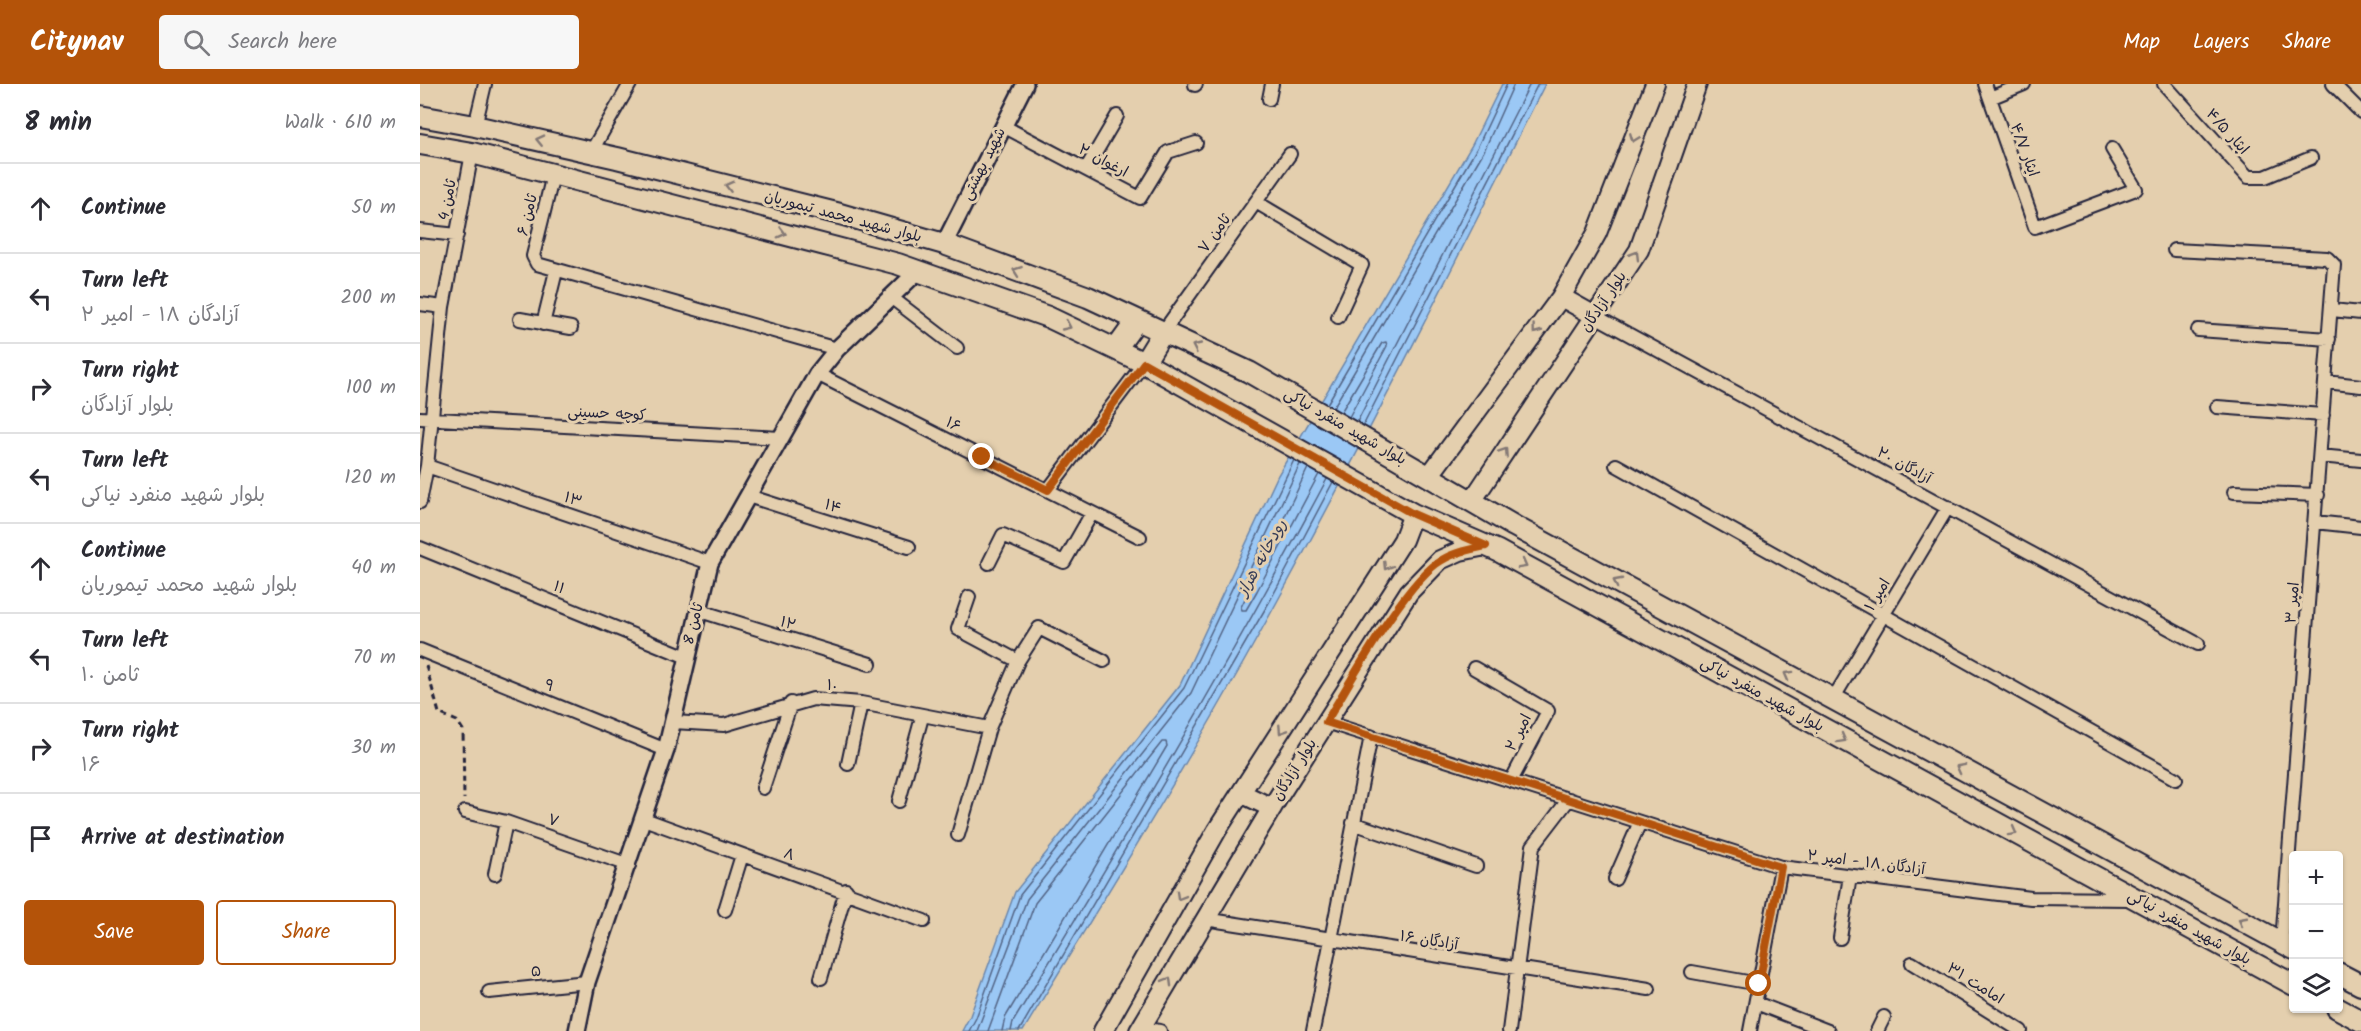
<!DOCTYPE html>
<html lang="en">
<head>
<meta charset="utf-8">
<style>
  :root { --surface:#fff; --page:#f7f7f7; --text:#2b2b33; --muted:#7c7c81; --line:#e1e1e2; --accent:#b45309 }
  body { margin:0; font-family:Kalam,"Playpen Sans Arabic",sans-serif; background:var(--page); color:var(--text) }
  .controls { position:absolute; right:18px; bottom:18px; display:grid; overflow:hidden; border-radius:6px; box-shadow:0 2px 4px #0004 }
  .controls button { width:54px; height:54px; display:grid; place-items:center; padding:0; border:0; border-bottom:2px solid var(--line); background:var(--surface); color:var(--text); font:30px sans-serif }
  .stop { position:absolute; width:18px; height:18px; margin:-14px; border:4px solid #b45309; border-radius:50%; background:#fff }
  .stop.end { background:#b45309; border-color:#fff; box-shadow:0 2px 6px #0008 }
  .list { margin:0; padding:0; list-style:none }
  h2 { display:flex; justify-content:space-between; align-items:center; height:78px; margin:0; padding:0 24px; font-size:26px }
  h2 small { font-size:20px; font-weight:400; color:var(--muted) }
  .list li { display:grid; grid-template-columns:39px 1fr auto; gap:18px; align-items:center; box-sizing:border-box; height:90px; padding:0 24px; border-top:2px solid var(--line) }
  .list b { display:block; font-size:22px; white-space:nowrap }
  .list p { margin:0; font-size:20px; white-space:nowrap; color:var(--muted) }
  .list em { font-size:20px; font-style:normal; color:var(--muted) }
  .actions { display:flex; gap:12px; padding:18px 24px }
  .actions a { flex:1; padding:14px 0; border:2px solid var(--accent); border-radius:6px; text-align:center; font-size:21px; color:var(--accent) }
  .actions .main { background:var(--accent); color:#fff }
  .icon { flex:none; width:33px; height:33px; fill:none; stroke:currentColor; stroke-width:2; stroke-linecap:round; stroke-linejoin:round }
  .map { position:relative; flex:none; width:1941px; height:947px; overflow:hidden }
  header { display:flex; align-items:center; gap:36px; box-sizing:border-box; height:84px; padding:0 30px; background:var(--accent); color:#fff }
  header strong { font-size:28px }
  nav { display:flex; gap:33px; margin-inline-start:auto; font-size:21px }
  .search { width:420px; height:54px; background:var(--page); display:flex; align-items:center; gap:15px; box-sizing:border-box; padding:0 21px; border-radius:6px; color:var(--muted); font-size:22px }
  main { display:flex }
  aside { flex:1; background:var(--surface) }
  .map>svg:first-child { display:block }
  .water { fill:#9bc8f5; stroke:#6b86ab; stroke-width:1.5 }
  .lines { fill:none; stroke-linecap:round; stroke-linejoin:round }
  .shore { stroke:#526485; stroke-width:1.5 }
  .minor-casing { stroke:#22223b; stroke-width:16 }
  .tertiary-casing { stroke:#22223b; stroke-width:20 }
  .secondary-casing { stroke:#22223b; stroke-width:22 }
  .primary-casing { stroke:#22223b; stroke-width:24 }
  .path { stroke:#22223b; stroke-width:3; stroke-dasharray:6 4.5; stroke-linecap:butt }
  .minor { stroke:#e4cfae; stroke-width:12 }
  .tertiary { stroke:#e4cfae; stroke-width:15 }
  .secondary { stroke:#e4cfae; stroke-width:18 }
  .primary { stroke:#e4cfae; stroke-width:20 }
  .oneway { stroke:#837874 }
  .route { stroke:#b45309; stroke-width:8 }
  .labels { text-anchor:middle; dominant-baseline:central; stroke-width:6; stroke-linejoin:round; paint-order:stroke }
  .street-label { font-size:15px; fill:#22223b; stroke:#e4cfae }
  .water-label { font-size:16px; font-style:italic; fill:#343b57; stroke:#e4cfae }
</style>
</head>
<body>
<header>
<strong>Citynav</strong>
<div class="search"><svg class="icon" aria-label="search" viewBox="0 0 24 24"><circle cx="10" cy="10" r="6"/><path d="M15 15l6 6"/></svg>Search here</div>
<nav><a>Map</a><a>Layers</a><a>Share</a></nav>
</header>
<main>
<aside>
<h2>8 min<small>Walk · 610 m</small></h2>
<ul class="list">
<li><svg class="icon" aria-label="ahead" viewBox="0 0 24 24"><path d="M12 20V5M6 11l6-6 6 6"/></svg><div><b>Continue</b></div><em>50 m</em></li>
<li><svg class="icon" aria-label="left" viewBox="0 0 24 24"><path d="M17 20v-9H6M10 6l-5 5 5 5"/></svg><div><b>Turn left</b><p>آزادگان ۱۸ - امیر ۲</p></div><em>200 m</em></li>
<li><svg class="icon" aria-label="right" viewBox="0 0 24 24"><path d="M7 20v-9h11M14 6l5 5-5 5"/></svg><div><b>Turn right</b><p>بلوار آزادگان</p></div><em>100 m</em></li>
<li><svg class="icon" aria-label="left" viewBox="0 0 24 24"><path d="M17 20v-9H6M10 6l-5 5 5 5"/></svg><div><b>Turn left</b><p>بلوار شهید منفرد نیاکی</p></div><em>120 m</em></li>
<li><svg class="icon" aria-label="ahead" viewBox="0 0 24 24"><path d="M12 20V5M6 11l6-6 6 6"/></svg><div><b>Continue</b><p>بلوار شهید محمد تیموریان</p></div><em>40 m</em></li>
<li><svg class="icon" aria-label="left" viewBox="0 0 24 24"><path d="M17 20v-9H6M10 6l-5 5 5 5"/></svg><div><b>Turn left</b><p>ثامن ۱۰</p></div><em>70 m</em></li>
<li><svg class="icon" aria-label="right" viewBox="0 0 24 24"><path d="M7 20v-9h11M14 6l5 5-5 5"/></svg><div><b>Turn right</b><p>۱۶</p></div><em>30 m</em></li>
<li><svg class="icon" aria-label="arrive" viewBox="0 0 24 24"><path d="M6 21V4h12l-3 4 3 4H6"/></svg><div><b>Arrive at destination</b></div></li>
</ul>
<div class="actions"><a class="main">Save</a><a>Share</a></div>
</aside>
<div class="map">
<svg width="1941" height="947" viewBox="0 0 1941 947">
  <rect width="100%" height="100%" fill="#e4cfae"/>
  <filter id="ink" filterUnits="userSpaceOnUse"><feTurbulence type="fractalNoise" baseFrequency=".0167" numOctaves="2"/><feDisplacementMap in="SourceGraphic" scale="12" xChannelSelector="R" yChannelSelector="G"/><feConvolveMatrix kernelMatrix="1 2 1 2 8 2 1 2 1" color-interpolation-filters="sRGB"/></filter>
  <g filter="url(#ink)">
    <path class="water" d="M1082,0H1125C1038,173 951,346 858,516C778,663 690,805 603,947H542L550,932L595,808L760,601L858,391L1052,61Z"/>
    <g class="lines">
      <path class="shore" d="M907,320L1057,64L1087,0
        M913,324L1064,67L1094,0
        M921,328L962,259L966,258L967,262L929,333
        M937,338L1110,0
        M943,342L1118,0
        M888,384L821,523L822,526H826L837,507L899,390
        M549,947L556,934L600,811L764,604L874,376
        M557,947L607,815L771,609L880,380
        M568,947L615,819L742,658H746L747,662L585,934L582,947
        M591,947L593,938C702,759 809,579 907,395
        M599,947L851,515L913,398"/>
      <defs>
        <path id="minor" d="M1565,0L1615,143L1716,105L1692,65
          M1744,0L1828,93H1845L1891,74
          M1913,0L1941,28
          M775,1L776,0
          M1570,14L1604,0
          M849,15L852,0
          M55,42L65,0
          M583,42L720,114L748,68L776,59
          M171,68L210,0
          M666,85L697,32
          M133,91L113,172L117,180L417,265
          M836,118L942,181L918,233
          M0,147L37,151
          M1754,166L1907,174L1914,181L1862,858
          M472,214L537,264
          M0,220L23,223
          M1912,226L1941,229
          M1175,232L1778,560
          M100,235L151,244
          M123,240L136,187
          M1778,246L1909,255
          M743,248L870,70
          M397,290L720,453
          M1906,298L1941,302
          M1797,323L1903,331
          M0,334L360,354
          M1900,372L1941,376
          M1196,381L1756,695
          M7,382L290,479
          M628,406L724,279
          M1814,408L1898,411
          M328,412L489,463
          M0,418L7,382L23,223L52,69
          M1895,438L1941,443
          M0,464L267,573
          M569,479L583,451L644,478L672,429
          M277,526L450,580
          M0,566L246,666
          M598,577L619,544L684,577
          M1054,584L1128,627L1091,697
          M1413,615L1528,423
          M253,638L304,641L393,615L441,619L569,644
          M906,638L1361,783L1611,814L1711,815
          M428,680L441,619
          M343,704L371,619
          M479,717L502,633
          M45,728L86,738L209,781
          M224,735L504,837
          M933,739L1056,782
          M538,751L569,644L598,577L538,545L549,513
          M75,790L86,738
          M1195,795L1220,738
          M305,826L322,771
          M785,835L1229,905
          M1420,854L1430,792
          M1492,879L1601,947
          M1272,888L1339,900
          M401,894L426,806
          M69,908L167,898
          M1336,919L1408,947
          M721,944L740,947
          M893,947L951,652
          M1089,947L1113,762L1149,715
          M1330,947L1361,783
          M1457,947L1464,933"/>
        <path id="tertiary" d="M524,160L605,0
          M157,947L167,898L246,666L290,479L397,290L417,265L498,187"/>
        <path id="secondary" d="M1141,213L1175,232
          M1009,392L1141,213L1177,149L1235,0
          M1052,417L1219,166L1277,0
          M821,709L852,724
          M683,947L797,746L983,456L993,430
          M719,947L859,712L989,508L1020,476L1040,467L1066,462"/>
        <path id="primary" d="M0,32L55,42L197,74L420,130L524,160L668,213L829,288L1094,442L1874,865
          M0,60L52,69L478,180L628,233L724,279L993,430L1078,467L1874,901
          M696,265L717,236
          M724,279L743,248
          M1918,889L1941,901
          M1917,924L1941,937"/>
      </defs>
      <use href="#minor" class="minor-casing"/>
      <use href="#tertiary" class="tertiary-casing"/>
      <use href="#secondary" class="secondary-casing"/>
      <use href="#primary" class="primary-casing"/>
      <path class="path" d="M6,582L19,629L37,637L43,646L44,715"/>
      <use href="#minor" class="minor"/>
      <use href="#tertiary" class="tertiary"/>
      <use href="#secondary" class="secondary"/>
      <use href="#primary" class="primary"/>
    </g>
    <defs><path id="oneway-chevron" d="M-2-3.5L2.5 0L-2 3.5" fill="none" stroke-width="1.6" stroke-linecap="round" stroke-linejoin="round" transform="scale(1.5)"/></defs>
    <g class="oneway">
      <use href="#oneway-chevron" transform="translate(1214 54) rotate(111)"/>
      <use href="#oneway-chevron" transform="translate(120 56) rotate(-167)"/>
      <use href="#oneway-chevron" transform="translate(309 102) rotate(-166)"/>
      <use href="#oneway-chevron" transform="translate(362 149) rotate(15)"/>
      <use href="#oneway-chevron" transform="translate(1215 171) rotate(-59)"/>
      <use href="#oneway-chevron" transform="translate(597 187) rotate(-160)"/>
      <use href="#oneway-chevron" transform="translate(647 242) rotate(25)"/>
      <use href="#oneway-chevron" transform="translate(1116 246) rotate(127)"/>
      <use href="#oneway-chevron" transform="translate(776 263) rotate(-155)"/>
      <use href="#oneway-chevron" transform="translate(1084 368) rotate(-56)"/>
      <use href="#oneway-chevron" transform="translate(1103 481) rotate(29)"/>
      <use href="#oneway-chevron" transform="translate(967 482) rotate(122)"/>
      <use href="#oneway-chevron" transform="translate(1197 498) rotate(-152)"/>
      <use href="#oneway-chevron" transform="translate(1368 591) rotate(-151)"/>
      <use href="#oneway-chevron" transform="translate(862 646) rotate(123)"/>
      <use href="#oneway-chevron" transform="translate(1422 655) rotate(29)"/>
      <use href="#oneway-chevron" transform="translate(1540 684) rotate(-152)"/>
      <use href="#oneway-chevron" transform="translate(1593 748) rotate(29)"/>
      <use href="#oneway-chevron" transform="translate(760 812) rotate(120)"/>
      <use href="#oneway-chevron" transform="translate(1822 837) rotate(-152)"/>
      <use href="#oneway-chevron" transform="translate(748 897) rotate(-60)"/>
    </g>
  </g>
  <g class="lines" filter="url(#ink)">
    <path class="route" d="M562,373L628,406L724,279L993,430L1066,462C1051,465 1035,468 1022,476C986,496 930,599 906,638L1361,783L1339,900"/>
  </g>
  <g class="labels">
    <g class="street-label">
      <text transform="translate(1807 48) rotate(48)">ایثار ۴/۵</text>
      <text transform="translate(1604 66) rotate(70)">ایثار ۴/۷</text>
      <text transform="translate(683 77) rotate(28)">ارغوان ۲</text>
      <text transform="translate(564 80) rotate(-63)">شهید بهشتی</text>
      <text transform="translate(28 116) rotate(-79)">ثامن 4</text>
      <text transform="translate(108 131) rotate(-76)">ثامن ۶</text>
      <text transform="translate(423 133) rotate(15)">بلوار شهید محمد تیموریان</text>
      <text transform="translate(795 150) rotate(-54)">ثامن ۷</text>
      <text transform="translate(1184 218) rotate(-56)">بلوار آزادگان</text>
      <text transform="translate(187 330) rotate(3)">کوچه حسینی</text>
      <text transform="translate(533 341) rotate(27)">۱۶</text>
      <text transform="translate(925 343) rotate(30)">بلوار شهید منفرد نیاکی</text>
      <text transform="translate(1484 382) rotate(29)">آزادگان ۲۰</text>
      <text transform="translate(153 416) rotate(19)">۱۳</text>
      <text transform="translate(413 423) rotate(18)">۱۴</text>
      <text transform="translate(139 504) rotate(22)">۱۱</text>
      <text transform="translate(1458 511) rotate(-59)">امیر ۱</text>
      <text transform="translate(1873 519) rotate(-85)">امیر ۳</text>
      <text transform="translate(274 540) rotate(-76)">ثامن 8</text>
      <text transform="translate(368 540) rotate(18)">۱۲</text>
      <text transform="translate(129 602) rotate(22)">۹</text>
      <text transform="translate(412 602) rotate(5)">۱۰</text>
      <text transform="translate(1342 611) rotate(29)">بلوار شهید منفرد نیاکی</text>
      <text transform="translate(1099 649) rotate(-63)">امیر ۲</text>
      <text transform="translate(875 686) rotate(-58)">بلوار آزادگان</text>
      <text transform="translate(133 737) rotate(19)">۷</text>
      <text transform="translate(369 771) rotate(19)">۸</text>
      <text transform="translate(1446 779) rotate(7)">آزادگان ۱۸ - امیر ۲</text>
      <text transform="translate(1769 844) rotate(29)">بلوار شهید منفرد نیاکی</text>
      <text transform="translate(1009 857) rotate(9)">آزادگان ۱۶</text>
      <text transform="translate(116 888) rotate(-6)">۵</text>
      <text transform="translate(1555 900) rotate(32)">امامت ۳۱</text>
    </g>
    <g class="water-label">
      <text transform="translate(842 474) rotate(-61)">رودخانه هراز</text>
    </g>
  </g>
</svg>
<div class="controls">
<button>+</button>
<button>−</button>
<button><svg class="icon" aria-label="layers" viewBox="0 0 24 24"><path d="M12 4l9 5-9 5-9-5zM3 14l9 5 9-5"/></svg></button>
</div>
<div class="stop" style="left:1339px;top:900px"></div>
<div class="stop end" style="left:562px;top:373px"></div>
</div>
</main>
</body>
</html>
